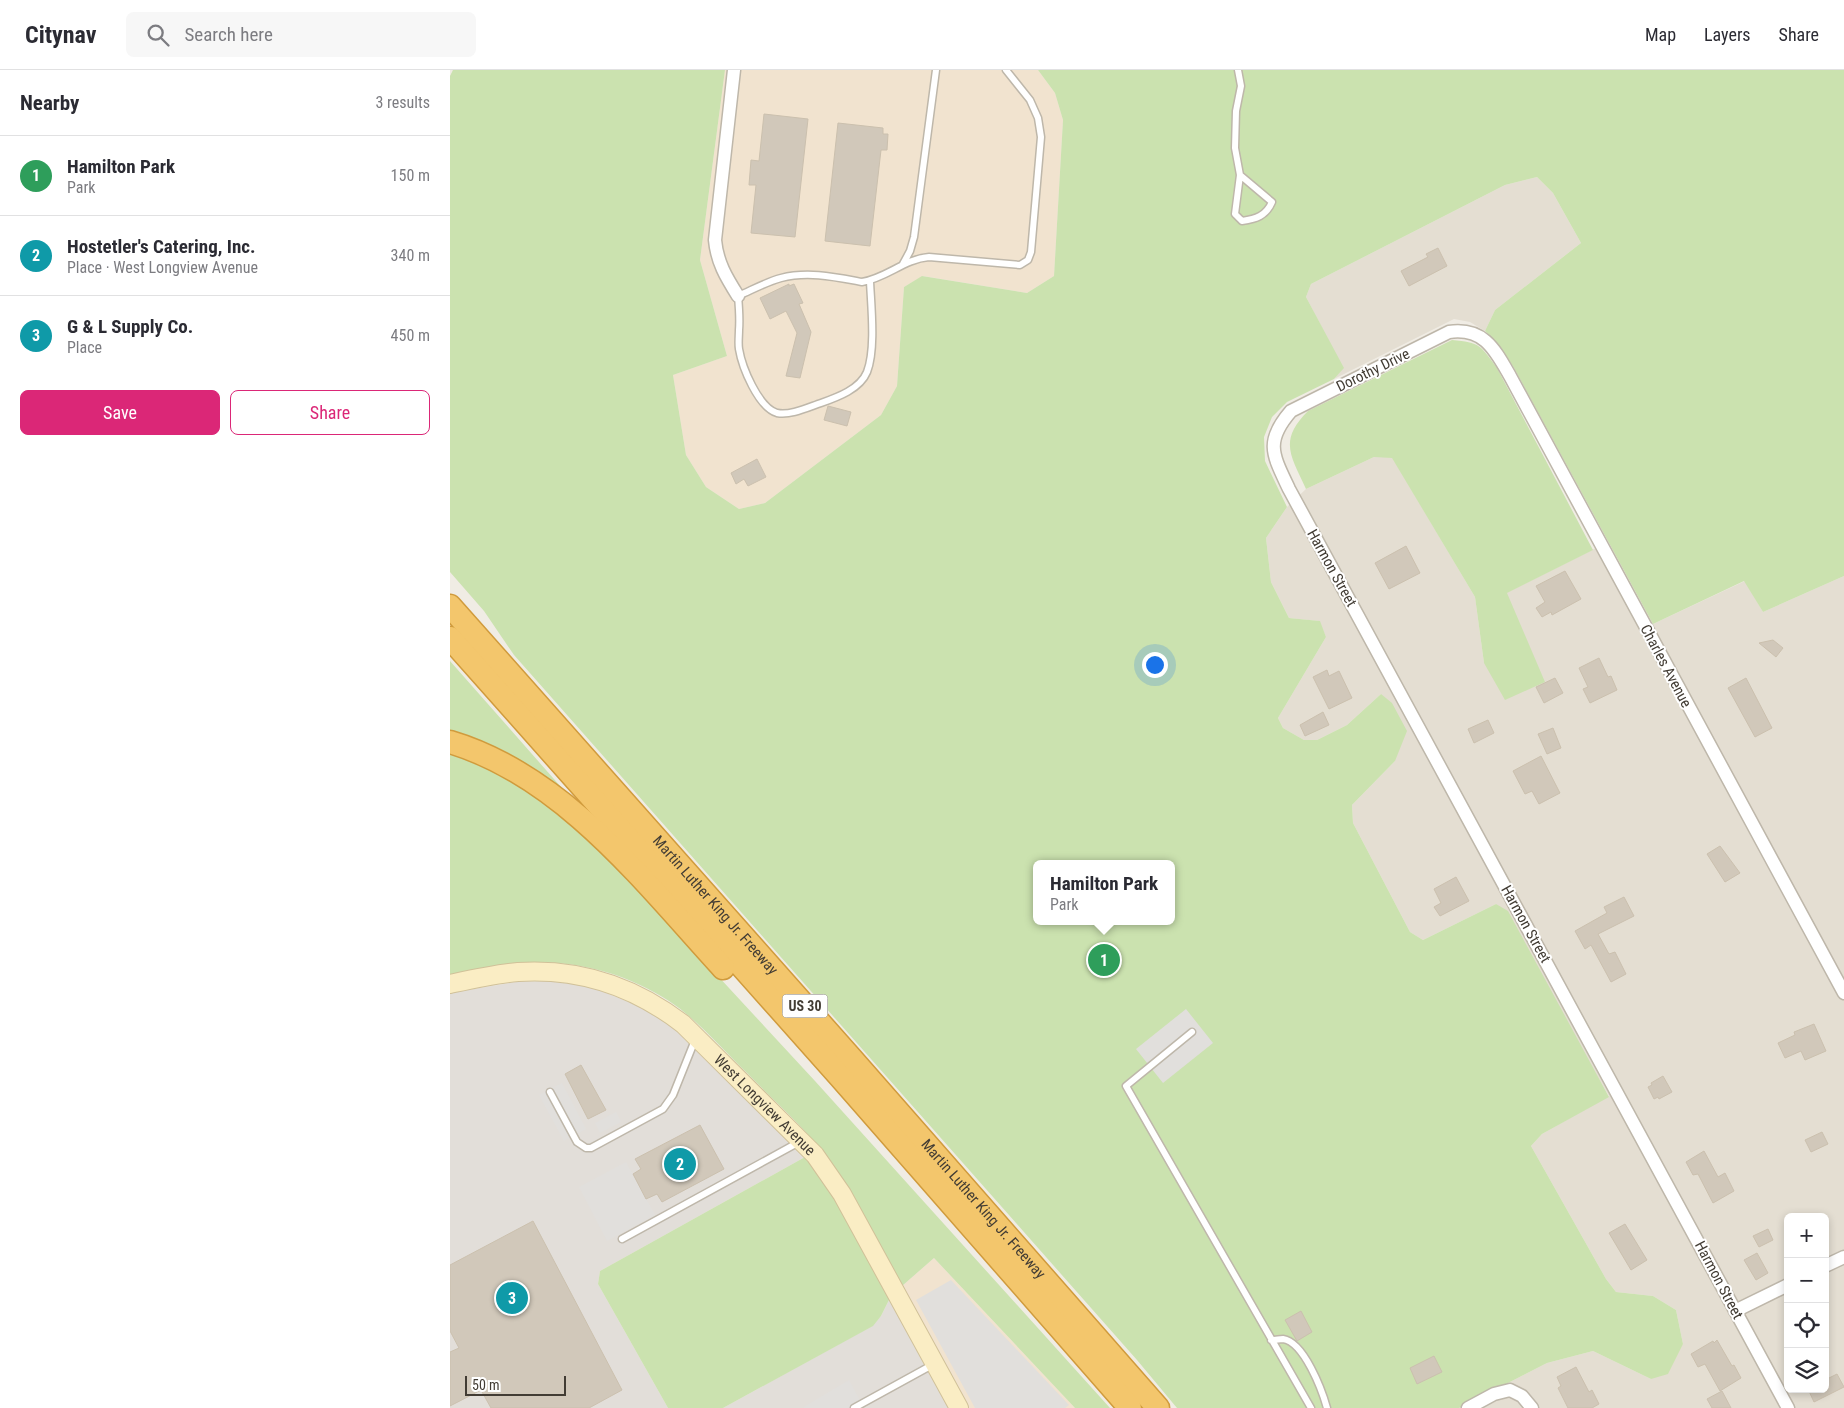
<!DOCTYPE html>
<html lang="en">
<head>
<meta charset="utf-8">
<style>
  :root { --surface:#fff; --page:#f7f7f7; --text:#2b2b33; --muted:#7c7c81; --line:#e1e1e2; --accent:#db2777 }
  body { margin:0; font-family:"Roboto Condensed",sans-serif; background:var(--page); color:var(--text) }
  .controls { position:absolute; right:15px; bottom:15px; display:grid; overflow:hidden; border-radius:8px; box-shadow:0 2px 8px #0003 }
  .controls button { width:45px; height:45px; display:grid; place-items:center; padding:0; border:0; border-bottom:1px solid var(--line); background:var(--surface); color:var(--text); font:25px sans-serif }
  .scale { position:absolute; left:15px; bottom:12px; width:101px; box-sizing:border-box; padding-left:5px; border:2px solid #423c34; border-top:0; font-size:14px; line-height:18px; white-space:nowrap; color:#423c34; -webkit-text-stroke:4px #fff; paint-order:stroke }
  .you { position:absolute; left:704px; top:594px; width:18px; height:18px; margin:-12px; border:4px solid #fff; border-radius:50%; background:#1a73e8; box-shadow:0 0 0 8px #1a73e833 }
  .badge { display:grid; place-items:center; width:32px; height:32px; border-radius:50%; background:var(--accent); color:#fff; font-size:16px; font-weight:700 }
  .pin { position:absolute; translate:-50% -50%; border:2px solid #fff; box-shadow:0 1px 5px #0006 }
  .popup { position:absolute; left:583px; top:790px; width:142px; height:65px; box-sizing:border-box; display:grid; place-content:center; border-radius:8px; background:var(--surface); filter:drop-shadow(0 1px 4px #0005); font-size:16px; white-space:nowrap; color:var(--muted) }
  .popup b { font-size:19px; color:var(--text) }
  .popup::after { content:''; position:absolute; left:50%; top:100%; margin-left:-10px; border:10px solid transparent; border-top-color:var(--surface) }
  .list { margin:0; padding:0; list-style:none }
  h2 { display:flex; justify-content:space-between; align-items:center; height:65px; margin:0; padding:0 20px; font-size:21px }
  h2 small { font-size:16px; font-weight:400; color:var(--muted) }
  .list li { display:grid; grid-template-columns:32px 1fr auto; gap:15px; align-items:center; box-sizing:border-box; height:80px; padding:0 20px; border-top:1px solid var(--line) }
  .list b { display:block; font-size:19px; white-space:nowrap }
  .list p { margin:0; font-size:16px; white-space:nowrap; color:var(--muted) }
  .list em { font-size:16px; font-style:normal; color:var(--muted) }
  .actions { display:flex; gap:10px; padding:15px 20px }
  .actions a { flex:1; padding:11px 0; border:1px solid var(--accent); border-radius:8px; text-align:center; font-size:18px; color:var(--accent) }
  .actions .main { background:var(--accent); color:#fff }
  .icon { flex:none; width:28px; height:28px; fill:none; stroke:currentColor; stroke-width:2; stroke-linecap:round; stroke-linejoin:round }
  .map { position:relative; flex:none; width:1394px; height:1338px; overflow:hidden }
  header { display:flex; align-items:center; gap:30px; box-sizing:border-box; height:70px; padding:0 25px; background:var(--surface); border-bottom:1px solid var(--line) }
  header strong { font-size:24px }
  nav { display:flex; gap:28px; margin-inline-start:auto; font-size:18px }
  .search { width:350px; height:45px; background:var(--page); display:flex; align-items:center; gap:12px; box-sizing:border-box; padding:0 18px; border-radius:8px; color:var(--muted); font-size:19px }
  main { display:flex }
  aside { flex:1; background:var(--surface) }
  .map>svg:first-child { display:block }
  .residential { fill:#e4ded2; fill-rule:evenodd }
  .commercial { fill:#f1e3cf }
  .industrial { fill:#e2ded9 }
  .green { fill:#cbe2af; fill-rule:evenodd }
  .parking { fill:#e1dfdc }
  .building { fill:#d1c8ba; stroke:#cbc0ae }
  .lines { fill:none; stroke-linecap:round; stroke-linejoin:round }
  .lane-casing { stroke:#beb7aa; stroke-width:9 }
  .street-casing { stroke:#beb7aa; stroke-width:15 }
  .secondary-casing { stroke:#d0c199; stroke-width:20 }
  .highway-casing { stroke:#d09b3d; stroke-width:25 }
  .lane { stroke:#fff; stroke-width:6 }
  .street { stroke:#fff; stroke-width:12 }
  .secondary { stroke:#faedc4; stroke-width:18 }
  .highway { stroke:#f3c66c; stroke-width:22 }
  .labels { text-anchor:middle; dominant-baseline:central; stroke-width:4; stroke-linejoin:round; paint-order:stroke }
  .shield { fill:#fff; stroke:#7b7671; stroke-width:1 }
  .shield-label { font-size:14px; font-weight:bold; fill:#423c34 }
  .street-label { font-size:15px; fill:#423c34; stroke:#fff }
</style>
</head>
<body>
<header>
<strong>Citynav</strong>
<div class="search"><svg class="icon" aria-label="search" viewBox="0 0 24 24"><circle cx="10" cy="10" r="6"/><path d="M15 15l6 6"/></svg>Search here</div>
<nav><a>Map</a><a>Layers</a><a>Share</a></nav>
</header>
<main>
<aside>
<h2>Nearby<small>3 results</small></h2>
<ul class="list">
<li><span class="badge" style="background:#2e9e5b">1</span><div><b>Hamilton Park</b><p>Park</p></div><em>150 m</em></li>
<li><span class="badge" style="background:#0f9aa8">2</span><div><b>Hostetler's Catering, Inc.</b><p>Place · West Longview Avenue</p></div><em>340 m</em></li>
<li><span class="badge" style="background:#0f9aa8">3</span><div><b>G &amp; L Supply Co.</b><p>Place</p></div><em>450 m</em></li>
</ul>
<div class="actions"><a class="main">Save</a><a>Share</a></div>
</aside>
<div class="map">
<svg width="1394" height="1338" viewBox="0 0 1394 1338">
  <rect width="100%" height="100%" fill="#f0ece4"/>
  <path class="residential" d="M1087,107L1103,123L1131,173L1045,240L1035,261L1020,252L1004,249L884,309L893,298L856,227L861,214L1055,115Z
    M924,387H942L1025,527L1034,593L1094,612L1056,523L1158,472L1203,554L1295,511L1313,542L1394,506V1338H1009L1097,1293L1143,1281L1201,1309L1233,1274L1226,1240L1203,1226L1166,1222L1156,1209L1081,1076L1092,1064L1159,1026L1046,834L973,870L960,862L903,753L902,735L945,691L931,624L897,655L867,670H854L833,658L828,648L876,567L869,551L839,548L821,512L816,468L837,437L856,419ZM1338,1147H1375V1319H1338Z"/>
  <path class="commercial" d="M275,0H588L605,23L613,50L604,206L577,223L473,206L454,217L447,316L431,345L315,433L289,439L256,417L236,385L223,305L277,286L250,190Z
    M484,1188L625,1338H519L452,1216Z"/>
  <path class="industrial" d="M95,911L123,914L146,919L191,937L214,951L235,968L355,1087L150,1201L148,1214L218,1338H0V923L66,912Z
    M452,1216L519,1338H273L422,1256L431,1246L440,1228Z"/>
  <path class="green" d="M3,0H275L250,190L277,286L223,305L236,385L256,417L289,439L315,433L431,345L447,316L454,217L472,206L577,223L604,206L613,50L605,23L588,0H1394V506L1313,542L1294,511L1203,554L1064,298L1051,278L1035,261L1045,240L1131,173L1103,123L1087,107L1055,115L861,214L856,227L894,298L884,309L837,332L822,347L814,367L815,391L837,437L816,468L821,512L839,548L870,551L876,567L828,648L833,658L854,670H867L897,655L931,624L942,633L957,661L945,691L902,735L903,753L960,862L973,870L1046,834L1058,841L1159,1027L1092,1064L1081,1076L1156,1209L1166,1222L1203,1226L1226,1240L1233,1274L1218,1304L1201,1309L1143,1281L1097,1293L1009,1338H727L687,1290L64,585L34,541L0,502V6ZM586,794H722V851H586Z
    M1002,270C1030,272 1031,276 1047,298L1143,480L1057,523L1095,612L1055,630L1034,593L1025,527L942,388L924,387L856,419C841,386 828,371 858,341Z
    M0,591L111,717L107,721L0,664Z
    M0,682L71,715L125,755L181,812L365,1011L660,1338H625L484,1188L452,1216C439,1192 425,1167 412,1143C401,1124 391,1105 378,1088C354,1057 324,1031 297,1003C272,979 248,950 219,931C176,903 123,889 71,893C47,894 23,900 0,905Z
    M355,1087L381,1123L440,1228L431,1246L423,1256L273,1338H218L148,1214L150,1201Z"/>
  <path class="parking" d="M736,939L763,973L713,1013L686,979Z
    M112,1013L136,1059L114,1071L89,1025Z
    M166,1042L171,1052L150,1063L145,1053Z
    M176,1092L205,1145L157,1171L129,1117Z
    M501,1210L619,1335L615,1338H525L466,1230Z
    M399,1310L414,1338H353L357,1335Z"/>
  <path class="building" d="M314,44L358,49L345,167L301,163L306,115H299L301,90L309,91Z
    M388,53L433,58V64H438L437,80H431L420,176L375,171Z
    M988,178L997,196L959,216L951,201L978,187L976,184Z
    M339,214V216L344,214L353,233L349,234L361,262L350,308L336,306L347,263L336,241L320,249L310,228Z
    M378,336L401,342L397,356L374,350Z
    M307,389L316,407L298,416L294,409L286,414L281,403Z
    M956,476L970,503L939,519L925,493Z
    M1115,501L1131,529L1102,545L1101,542L1092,547L1086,538L1095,532L1086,516Z
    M1323,570L1333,578L1326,587L1309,573Z
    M1149,588L1158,607L1161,606L1167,620L1140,633L1133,619L1138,617L1129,598Z
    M877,600L879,606L889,601L902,628L879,639L863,607Z
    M1105,608L1113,623L1094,633L1086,617Z
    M1296,608L1322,658L1305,667L1278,618Z
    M873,642L879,655L855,666L850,655Z
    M1038,650L1044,663L1024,673L1018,659Z
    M1103,658L1111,678L1097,684L1088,664Z
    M1091,686L1110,723L1089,734L1082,721L1075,724L1063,701Z
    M1270,776L1290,803L1275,812L1257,784Z
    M1006,807L1019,831L990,846L984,837L991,833L984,819Z
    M1174,827L1184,846L1148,864L1159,884L1165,882L1176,904L1161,912L1141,875L1135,879L1125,861L1157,843L1154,837Z
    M1364,954L1376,981L1355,990L1351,981L1335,988L1328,973L1345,965L1344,962Z
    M131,995L156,1040L138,1049L115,1004Z
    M1213,1006L1222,1022L1209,1029L1208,1027L1204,1029L1198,1017L1202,1015L1201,1013Z
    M250,1055L274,1099L212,1132L207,1124L196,1129L183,1104L191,1099L185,1089Z
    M1372,1062L1378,1074L1361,1082L1355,1070Z
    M1254,1081L1268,1107L1275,1103L1284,1121L1263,1133L1248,1104L1243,1105L1236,1092Z
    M83,1151L172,1320L139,1338H41L31,1320L0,1336V1282L9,1278L0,1261V1195Z
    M1175,1154L1197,1190L1181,1200L1159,1163Z
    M1318,1159L1323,1170L1309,1177L1303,1166Z
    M1307,1183L1318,1203L1306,1210L1294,1190Z
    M851,1241L862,1262L847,1271L835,1250Z
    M1267,1270L1282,1296L1284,1295L1291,1308L1270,1321L1255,1294L1248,1297L1241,1284L1263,1271L1264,1273Z
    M984,1286L992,1302L967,1314L960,1298Z
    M1126,1297L1139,1322L1142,1320L1149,1334L1142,1338H1118L1108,1318L1111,1316L1107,1307Z
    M1387,1304L1394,1317L1364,1332L1358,1319H1375V1310Z
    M1272,1321L1281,1338H1262L1257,1329Z"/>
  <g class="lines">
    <defs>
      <path id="lane" d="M788,0L791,16L786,41L785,78L790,105L785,144L792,151C806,149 816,146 822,132L790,105
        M453,194L460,181L464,167L486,0
        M420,211C421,235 426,279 417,302C410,319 388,327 371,333C359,337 340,346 327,343C308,337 292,297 289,279C288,273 289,266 289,260C290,248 289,237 288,226C302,220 316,212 331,208C358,201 385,207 412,212C437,208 454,189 479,187L570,195L578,190L581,182L591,67L588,48L580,30L556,0
        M742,962L676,1016L861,1338
        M100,1022L127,1072L136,1078H141L213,1039L223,1025L245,970
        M172,1169L351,1071
        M821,1270C825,1270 830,1269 833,1269C854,1272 872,1320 877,1338
        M404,1338L484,1294"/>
      <path id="street" d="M284,0L265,170C267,192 276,207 288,226
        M1375,1196L1394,1187
        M1285,1241L1338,1215
        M1018,1338L1044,1324L1060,1320L1072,1326L1082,1338
        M1338,1338L839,419C823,385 814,372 841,341L999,262C1034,257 1045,280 1060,306L1394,923"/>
      <g id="secondary">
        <path id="s1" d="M0,914C23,909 45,904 68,902C129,898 185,917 233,954L365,1085L392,1124L509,1338"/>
      </g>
      <g id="highway">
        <path id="s2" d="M0,536L401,988L708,1338"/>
        <path d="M0,568L391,1008L680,1338"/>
        <path d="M0,672C114,706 195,813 273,898"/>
      </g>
    </defs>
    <use href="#lane" class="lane-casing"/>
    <use href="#street" class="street-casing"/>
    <use href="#secondary" class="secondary-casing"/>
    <use href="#highway" class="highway-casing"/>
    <use href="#lane" class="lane"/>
    <use href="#street" class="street"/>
    <use href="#secondary" class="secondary"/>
    <use href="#highway" class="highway"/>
  </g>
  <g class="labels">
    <rect class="shield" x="332.5" y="924.5" width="45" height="23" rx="4"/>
    <g class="shield-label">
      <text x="355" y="936">US 30</text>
    </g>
    <g class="street-label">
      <text transform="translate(923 300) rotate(-26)">Dorothy Drive</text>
      <text transform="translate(882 498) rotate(61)">Harmon Street</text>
      <text transform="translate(1216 596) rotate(62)">Charles Avenue</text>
      <text stroke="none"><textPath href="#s2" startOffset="400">Martin Luther King Jr. Freeway</textPath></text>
      <text transform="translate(1076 854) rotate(61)">Harmon Street</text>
      <text stroke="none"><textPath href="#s1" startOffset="361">West Longview Avenue</textPath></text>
      <text stroke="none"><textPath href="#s2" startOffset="805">Martin Luther King Jr. Freeway</textPath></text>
      <text transform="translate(1269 1210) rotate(62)">Harmon Street</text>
    </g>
  </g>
</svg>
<div class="controls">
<button>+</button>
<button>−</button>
<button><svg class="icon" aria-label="locate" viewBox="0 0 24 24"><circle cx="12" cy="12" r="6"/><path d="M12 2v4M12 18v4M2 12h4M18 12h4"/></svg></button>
<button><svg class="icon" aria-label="layers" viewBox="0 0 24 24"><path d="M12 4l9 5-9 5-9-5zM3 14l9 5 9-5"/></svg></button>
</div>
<div class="scale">50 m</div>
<div class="you"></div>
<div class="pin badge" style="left:654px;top:890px;background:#2e9e5b">1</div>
<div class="popup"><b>Hamilton Park</b>Park</div>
<div class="pin badge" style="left:230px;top:1094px;background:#0f9aa8">2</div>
<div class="pin badge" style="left:62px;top:1228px;background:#0f9aa8">3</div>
</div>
</main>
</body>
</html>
